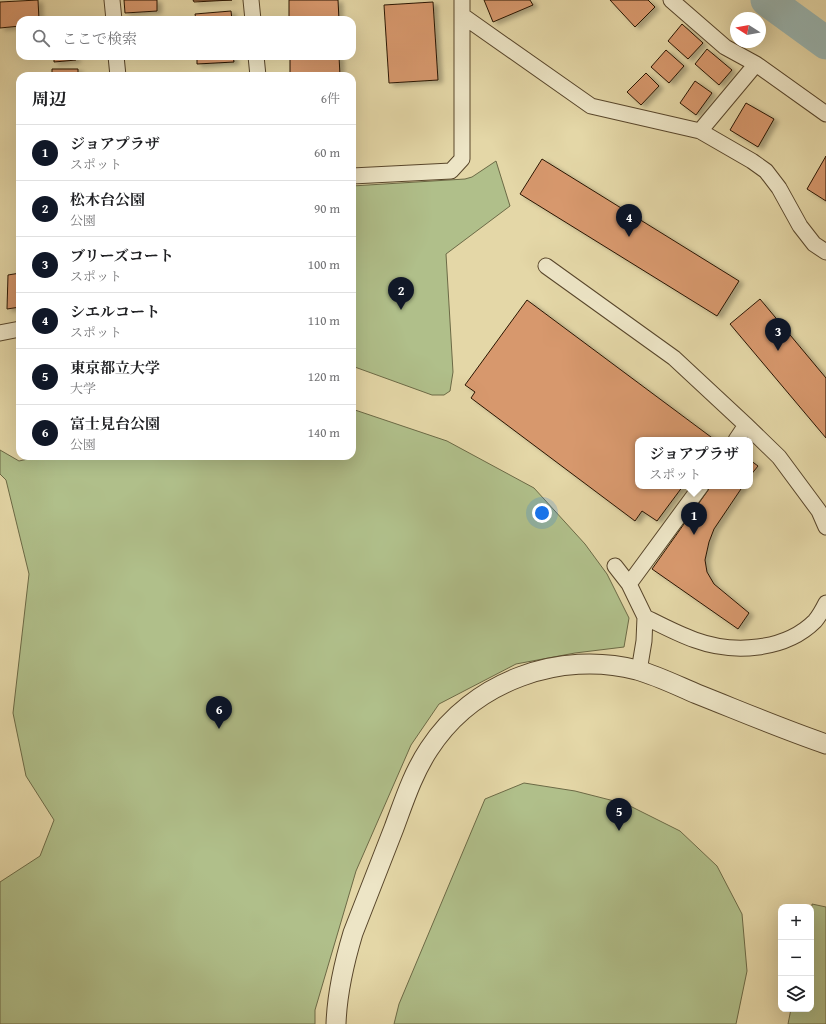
<!DOCTYPE html>
<html lang="ja">
<head>
<meta charset="utf-8">
<style>
  :root { --surface:#fff; --page:#f2f2f2; --text:#202124; --muted:#757577; --line:#e0e0e0; --accent:#111827 }
  body { margin:0; font-family:"Gentium Book Plus","Noto Serif JP",serif; background:var(--page); color:var(--text) }
  .controls { position:absolute; right:12px; bottom:12px; display:grid; overflow:hidden; border-radius:8px; box-shadow:0 4px 16px #0002 }
  .controls button { width:36px; height:36px; display:grid; place-items:center; padding:0; border:0; border-bottom:1px solid var(--line); background:var(--surface); color:var(--text); font:20px sans-serif }
  .compass { position:absolute; left:730px; top:12px; width:36px; height:36px; border-radius:50%; background:var(--surface); box-shadow:0 4px 16px #0002; rotate:281deg }
  .you { position:absolute; left:542px; top:513px; width:14px; height:14px; margin:-10px; border:3px solid #fff; border-radius:50%; background:#1a73e8; box-shadow:0 0 0 6px #1a73e833 }
  .badge { display:grid; place-items:center; width:26px; height:26px; border-radius:50%; background:var(--accent); color:#fff; font-size:13px; font-weight:700 }
  .pin { position:absolute; translate:-50% -33px; filter:drop-shadow(0 1px 2px #0008) }
  .pin::after { content:''; position:absolute; top:21px; width:14px; height:12px; background:inherit; clip-path:polygon(0 0,100% 0,50% 100%) }
  .popup { position:absolute; left:635px; top:437px; width:118px; height:52px; box-sizing:border-box; display:grid; place-content:center; border-radius:8px; background:var(--surface); filter:drop-shadow(0 1px 3px #0005); font-size:13px; white-space:nowrap; color:var(--muted) }
  .popup b { font-size:15px; color:var(--text) }
  .popup::after { content:''; position:absolute; left:50%; top:100%; margin-left:-8px; border:8px solid transparent; border-top-color:var(--surface) }
  .list { margin:0; padding:0; list-style:none }
  h2 { display:flex; justify-content:space-between; align-items:center; height:52px; margin:0; padding:0 16px; font-size:17px }
  h2 small { font-size:13px; font-weight:400; color:var(--muted) }
  .list li { display:grid; grid-template-columns:26px 1fr auto; gap:12px; align-items:center; box-sizing:border-box; height:56px; padding:0 16px; border-top:1px solid var(--line) }
  .list b { display:block; font-size:15px; white-space:nowrap }
  .list p { margin:0; font-size:13px; white-space:nowrap; color:var(--muted) }
  .list em { font-size:13px; font-style:normal; color:var(--muted) }
  .icon { flex:none; width:22px; height:22px; fill:none; stroke:currentColor; stroke-width:2; stroke-linecap:round; stroke-linejoin:round }
  .map { position:relative; flex:none; width:826px; height:1024px; overflow:hidden }
  .search { position:absolute; background:var(--surface); box-shadow:0 4px 16px #0002; left:16px; top:16px; width:340px; height:44px; display:flex; align-items:center; gap:10px; box-sizing:border-box; padding:0 14px; border-radius:12px; color:var(--muted); font-size:15px }
  .panel { position:absolute; background:var(--surface); box-shadow:0 4px 16px #0002; left:16px; top:72px; width:340px; height:388px; border-radius:12px }
  .map>svg:first-child { display:block }
  .green { fill:#b0bf8a; stroke:#6c6a46 }
  .lines { fill:none; stroke-linecap:round; stroke-linejoin:round }
  .river { stroke:#9ab7b3; stroke-width:33 }
  .building { fill:#d7986d; stroke:#291502; filter:url(#shadow) }
  .minor-casing { stroke:#58462b; stroke-width:17 }
  .tertiary-casing { stroke:#58462b; stroke-width:21 }
  .minor { stroke:#ede5c6; stroke-width:15 }
  .tertiary { stroke:#ede5c6; stroke-width:19 }
</style>
</head>
<body>
<div class="map">
<svg width="826" height="1024" viewBox="0 0 826 1024">
  <defs>
    <filter id="shadow"><feDropShadow dx="4.5" dy="2.5" stdDeviation="2" flood-color="#0004"/></filter>
  </defs>
  <rect width="100%" height="100%" fill="#e4d7a7"/>
  <filter id="stains"><feTurbulence type="fractalNoise" baseFrequency=".005" numOctaves="4"/><feColorMatrix values="0 0 0 0 .2 0 0 0 0 .09 0 0 0 0 .02 0 0 0 .5 -.17"/></filter>
  <radialGradient id="worn" r=".72"><stop offset=".6" stop-color="#630" stop-opacity="0"/><stop offset="1" stop-color="#630" stop-opacity=".3"/></radialGradient>
  <path class="green" d="M496,161L510,206L446,254L453,372L450,391L444,395H432L352,366V186L465,179L472,177Z
    M352,409L447,441L534,488L585,544L607,574L629,618L624,647L575,653L516,664L439,704L411,745L356,871L315,1010V1024H0V882L40,856L54,820L26,776L13,713L29,574L6,480L0,474V450L19,461L41,456H352Z
    M524,783L575,791L626,804L680,831L717,866L742,914L747,971L736,1024H394L399,1004L485,799Z
    M812,904L826,907V1024H788L791,1009H811Z"/>
  <g class="lines">
    <path class="river" d="M767,0L826,43"/>
  </g>
  <path class="building" d="M38,0L39,20H20V26L0,28V2Z
    M124,0H157V11L125,13Z
    M193,0H232L194,2Z
    M289,0H338L339,20H289Z
    M484,0H530L533,5L493,22Z
    M610,0H648L655,7L635,27Z
    M433,2L438,80L389,83L384,5Z
    M231,11L232,20H196L195,14Z
    M682,24L703,43L688,59L668,41Z
    M707,49L732,70L719,85L695,64Z
    M666,50L684,66L669,83L651,67Z
    M54,56H75L76,60L54,62Z
    M197,56H233L234,62L197,64Z
    M290,56H339L340,76H290Z
    M52,69H78V76H52Z
    M646,73L659,86L641,105L627,92Z
    M695,81L712,93L696,115L680,103Z
    M746,103L774,119L758,147L730,130Z
    M826,156V201L807,189Z
    M542,159L739,281L717,316L520,194Z
    M19,171H20V236Z
    M20,273V307L7,309L8,275Z
    M760,299L826,378V438L730,324Z
    M527,300L715,440H638V486H683L657,521L642,511L635,521L471,398L475,392L465,385Z
    M750,460L758,466L750,476Z
    M711,486H743L714,529L709,542L705,560L707,572L714,584L749,613L738,629L652,569Z"/>
  <g class="lines">
    <defs>
      <path id="minor" d="M112,0L114,20
        M251,0L253,20
        M671,0L725,47L756,64L826,114
        M463,16L591,106L700,131L752,161L766,171L779,188L800,226L814,244L826,252
        M116,56L118,76
        M256,56L258,76
        M700,131L756,64
        M352,176L451,171L462,159V0
        M546,266L674,358L746,425L779,457L819,511L826,527
        M0,333L20,329
        M736,440L746,425
        M615,566L629,584L645,617L644,641L639,671
        M629,584L701,486
        M645,617C661,625 678,634 695,640C733,654 785,651 815,621C819,616 823,609 826,603"/>
      <path id="tertiary" d="M336,1024C337,993 344,963 353,933C367,898 380,863 394,828C404,801 413,773 429,749C473,681 560,650 637,670C658,676 678,686 697,694C740,711 782,729 826,744"/>
    </defs>
    <use href="#minor" class="minor-casing"/>
    <use href="#tertiary" class="tertiary-casing"/>
    <use href="#minor" class="minor"/>
    <use href="#tertiary" class="tertiary"/>
  </g>
  <rect width="100%" height="100%" filter="url(#stains)"/>
  <rect width="100%" height="100%" fill="url(#worn)"/>
</svg>
<div class="controls">
<button>+</button>
<button>−</button>
<button><svg class="icon" aria-label="layers" viewBox="0 0 24 24"><path d="M12 4l9 5-9 5-9-5zM3 14l9 5 9-5"/></svg></button>
</div>
<svg class="compass" viewBox="-18 -18 36 36"><path d="M0-13l5 13h-10z" fill="#e53935"/><path d="M0 13l5-13h-10z" fill="#757577"/></svg>
<div class="you"></div>
<div class="pin badge" style="left:694px;top:535px">1</div>
<div class="popup"><b>ジョアプラザ</b>スポット</div>
<div class="pin badge" style="left:401px;top:310px">2</div>
<div class="pin badge" style="left:778px;top:351px">3</div>
<div class="pin badge" style="left:629px;top:237px">4</div>
<div class="pin badge" style="left:619px;top:831px">5</div>
<div class="pin badge" style="left:219px;top:729px">6</div>
<div class="search"><svg class="icon" aria-label="search" viewBox="0 0 24 24"><circle cx="10" cy="10" r="6"/><path d="M15 15l6 6"/></svg>ここで検索</div>
<section class="panel">
<h2>周辺<small>6件</small></h2>
<ul class="list">
<li><span class="badge">1</span><div><b>ジョアプラザ</b><p>スポット</p></div><em>60 m</em></li>
<li><span class="badge">2</span><div><b>松木台公園</b><p>公園</p></div><em>90 m</em></li>
<li><span class="badge">3</span><div><b>ブリーズコート</b><p>スポット</p></div><em>100 m</em></li>
<li><span class="badge">4</span><div><b>シエルコート</b><p>スポット</p></div><em>110 m</em></li>
<li><span class="badge">5</span><div><b>東京都立大学</b><p>大学</p></div><em>120 m</em></li>
<li><span class="badge">6</span><div><b>富士見台公園</b><p>公園</p></div><em>140 m</em></li>
</ul>
</section>
</div>
</body>
</html>
